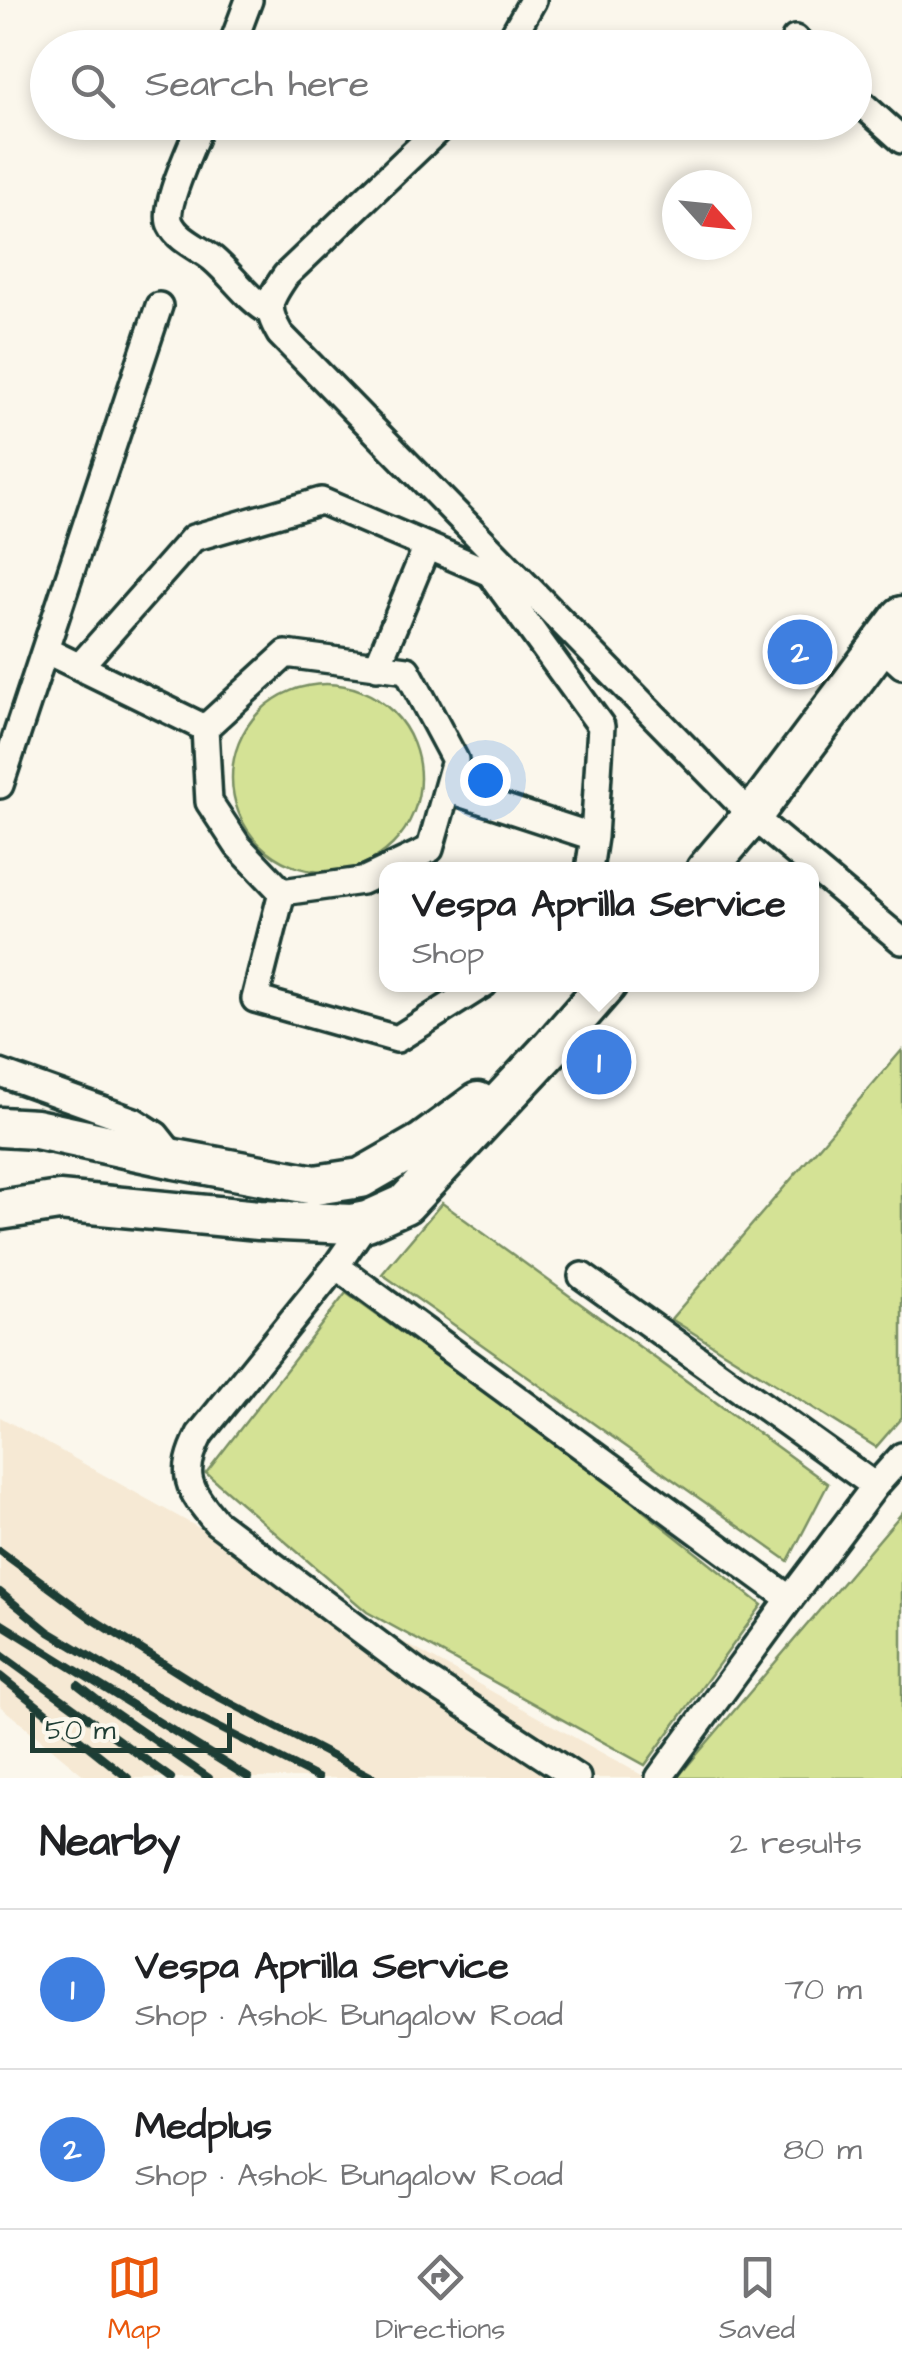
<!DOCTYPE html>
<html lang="en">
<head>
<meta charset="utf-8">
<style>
  :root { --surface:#fff; --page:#f6f6f6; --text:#202124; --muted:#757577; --line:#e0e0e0; --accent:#ea580c }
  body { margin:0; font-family:"Architects Daughter",sans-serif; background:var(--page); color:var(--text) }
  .compass { position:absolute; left:662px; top:170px; width:90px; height:90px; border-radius:50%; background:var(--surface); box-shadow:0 5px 15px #0003; rotate:117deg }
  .scale { position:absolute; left:30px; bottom:25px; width:202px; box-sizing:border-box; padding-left:10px; border:5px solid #1f3d34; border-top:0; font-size:28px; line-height:35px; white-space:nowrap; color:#1f3d34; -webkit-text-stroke:8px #fbf7ec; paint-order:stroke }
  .you { position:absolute; left:485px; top:780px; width:35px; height:35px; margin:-25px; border:8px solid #fff; border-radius:50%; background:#1a73e8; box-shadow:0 0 0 15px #1a73e833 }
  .badge { display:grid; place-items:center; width:65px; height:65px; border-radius:50%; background:var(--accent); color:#fff; font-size:32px; font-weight:700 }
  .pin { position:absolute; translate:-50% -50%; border:5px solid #fff; box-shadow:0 2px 10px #0006 }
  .popup { position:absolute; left:379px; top:862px; width:440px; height:130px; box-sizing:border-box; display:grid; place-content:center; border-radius:20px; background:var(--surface); filter:drop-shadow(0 2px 8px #0005); font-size:32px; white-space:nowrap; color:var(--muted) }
  .popup b { font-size:38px; color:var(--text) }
  .popup::after { content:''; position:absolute; left:50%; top:100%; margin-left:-20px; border:20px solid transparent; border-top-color:var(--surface) }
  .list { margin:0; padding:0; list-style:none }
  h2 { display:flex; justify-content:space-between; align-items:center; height:130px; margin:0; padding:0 40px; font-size:42px }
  h2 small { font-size:32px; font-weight:400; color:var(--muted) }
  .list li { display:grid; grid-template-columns:65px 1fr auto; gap:30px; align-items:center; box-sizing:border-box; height:160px; padding:0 40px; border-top:2px solid var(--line) }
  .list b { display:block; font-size:38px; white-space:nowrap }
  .list p { margin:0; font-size:32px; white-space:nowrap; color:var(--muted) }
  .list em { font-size:32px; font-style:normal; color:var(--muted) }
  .icon { flex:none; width:55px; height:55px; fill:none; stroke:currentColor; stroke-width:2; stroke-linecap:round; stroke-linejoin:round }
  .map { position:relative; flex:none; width:902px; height:1778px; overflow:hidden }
  .search { position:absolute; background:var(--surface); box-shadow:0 5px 15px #0003; left:30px; right:30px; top:30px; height:110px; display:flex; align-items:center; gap:25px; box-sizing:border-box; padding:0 35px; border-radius:55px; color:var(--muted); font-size:38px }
  .sheet { height:450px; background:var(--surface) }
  nav { display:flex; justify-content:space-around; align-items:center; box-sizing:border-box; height:140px; border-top:2px solid var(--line); background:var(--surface); font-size:28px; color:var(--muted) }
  nav a { display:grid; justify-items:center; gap:5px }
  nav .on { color:var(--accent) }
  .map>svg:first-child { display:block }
  .built { fill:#f6e9d4 }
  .green { fill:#d4e295; stroke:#7a9064; stroke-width:2.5 }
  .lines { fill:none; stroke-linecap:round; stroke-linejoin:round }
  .street-casing { stroke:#1f3d34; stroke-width:32 }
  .secondary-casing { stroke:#1f3d34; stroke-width:45 }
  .street { stroke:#fbf7ec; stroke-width:25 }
  .secondary { stroke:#fbf7ec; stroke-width:38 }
  .rail { stroke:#1f3d34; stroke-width:8 }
</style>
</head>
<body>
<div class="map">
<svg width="902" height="1778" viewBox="0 0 902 1778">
  <rect width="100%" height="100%" fill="#fbf7ec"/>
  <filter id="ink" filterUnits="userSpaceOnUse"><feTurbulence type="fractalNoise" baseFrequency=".01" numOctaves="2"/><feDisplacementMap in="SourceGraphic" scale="20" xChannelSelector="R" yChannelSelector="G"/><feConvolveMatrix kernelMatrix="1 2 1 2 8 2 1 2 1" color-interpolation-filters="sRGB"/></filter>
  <g filter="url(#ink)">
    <path class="built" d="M0,1417L647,1778H87L0,1706Z"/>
    <path class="green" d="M232 778a94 94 0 1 1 188 0a94 94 0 1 1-188 0Z
      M902,1050V1417L876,1447L671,1319Z
      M442,1203L828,1484L788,1561L382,1274Z
      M346,1293L584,1464L762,1605L645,1765L367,1612L206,1473Z
      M902,1513V1778H677Z"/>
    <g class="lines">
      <defs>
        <path id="street" d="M795,39L804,48
          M231,48L249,0
          M506,48L533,0
          M854,97L902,140
          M201,122C194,143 161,208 171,225C179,241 200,248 213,259C233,276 247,299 270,312
          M446,122L286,275C269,300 264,306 280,334L752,816L902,941
          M880,645L902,665
          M45,650L205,728L286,654L407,670L455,760L430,849L362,881L282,892L238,846L209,802L205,728
          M80,666L193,538L321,501L490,573L601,726L594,837L589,870
          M377,667L427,546
          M0,785L159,306
          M447,789L594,837
          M282,892L255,999L397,1039L484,984
          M0,1073L134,1121L156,1135L175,1159
          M367,1221L336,1266L200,1434C179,1475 188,1489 216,1522L421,1676L577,1778
          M336,1266L790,1599
          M582,1276L875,1486
          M659,1778L790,1599L875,1486L902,1456"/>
        <path id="secondary" d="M706,870L752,816L902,616
          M0,1127L36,1129L175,1159L315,1185L361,1178L422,1143L478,1102
          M0,1210L59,1201L259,1220L352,1224L367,1221L405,1204L552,1047L607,984"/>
      </defs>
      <use href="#street" class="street-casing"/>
      <use href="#secondary" class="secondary-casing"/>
      <use href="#street" class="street"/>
      <use href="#secondary" class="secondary"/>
      <path class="rail" d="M0,1551L91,1618L209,1692L374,1778
        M0,1592L49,1632L155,1695L318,1778
        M0,1623L249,1778
        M0,1654L171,1778
        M0,1676L128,1778
        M78,1685L105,1706L209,1778"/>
    </g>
  </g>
</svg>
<svg class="compass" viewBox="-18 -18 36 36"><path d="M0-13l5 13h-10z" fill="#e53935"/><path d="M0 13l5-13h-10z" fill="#757577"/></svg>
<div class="scale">50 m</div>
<div class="you"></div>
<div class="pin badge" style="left:599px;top:1062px;background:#3f7fe0">1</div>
<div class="popup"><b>Vespa Aprilla Service</b>Shop</div>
<div class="pin badge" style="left:800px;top:652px;background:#3f7fe0">2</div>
<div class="search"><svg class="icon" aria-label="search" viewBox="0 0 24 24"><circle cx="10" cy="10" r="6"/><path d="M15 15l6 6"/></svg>Search here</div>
</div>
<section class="sheet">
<h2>Nearby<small>2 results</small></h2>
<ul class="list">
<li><span class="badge" style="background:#3f7fe0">1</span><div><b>Vespa Aprilla Service</b><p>Shop · Ashok Bungalow Road</p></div><em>70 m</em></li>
<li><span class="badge" style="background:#3f7fe0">2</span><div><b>Medplus</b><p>Shop · Ashok Bungalow Road</p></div><em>80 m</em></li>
</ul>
</section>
<nav>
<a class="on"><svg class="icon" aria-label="map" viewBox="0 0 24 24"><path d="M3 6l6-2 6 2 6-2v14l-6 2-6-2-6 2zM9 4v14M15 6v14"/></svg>Map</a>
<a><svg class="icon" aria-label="directions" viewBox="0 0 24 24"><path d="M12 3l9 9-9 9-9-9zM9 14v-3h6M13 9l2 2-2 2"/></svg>Directions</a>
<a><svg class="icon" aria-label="saved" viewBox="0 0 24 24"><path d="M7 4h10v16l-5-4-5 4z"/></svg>Saved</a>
</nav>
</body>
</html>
